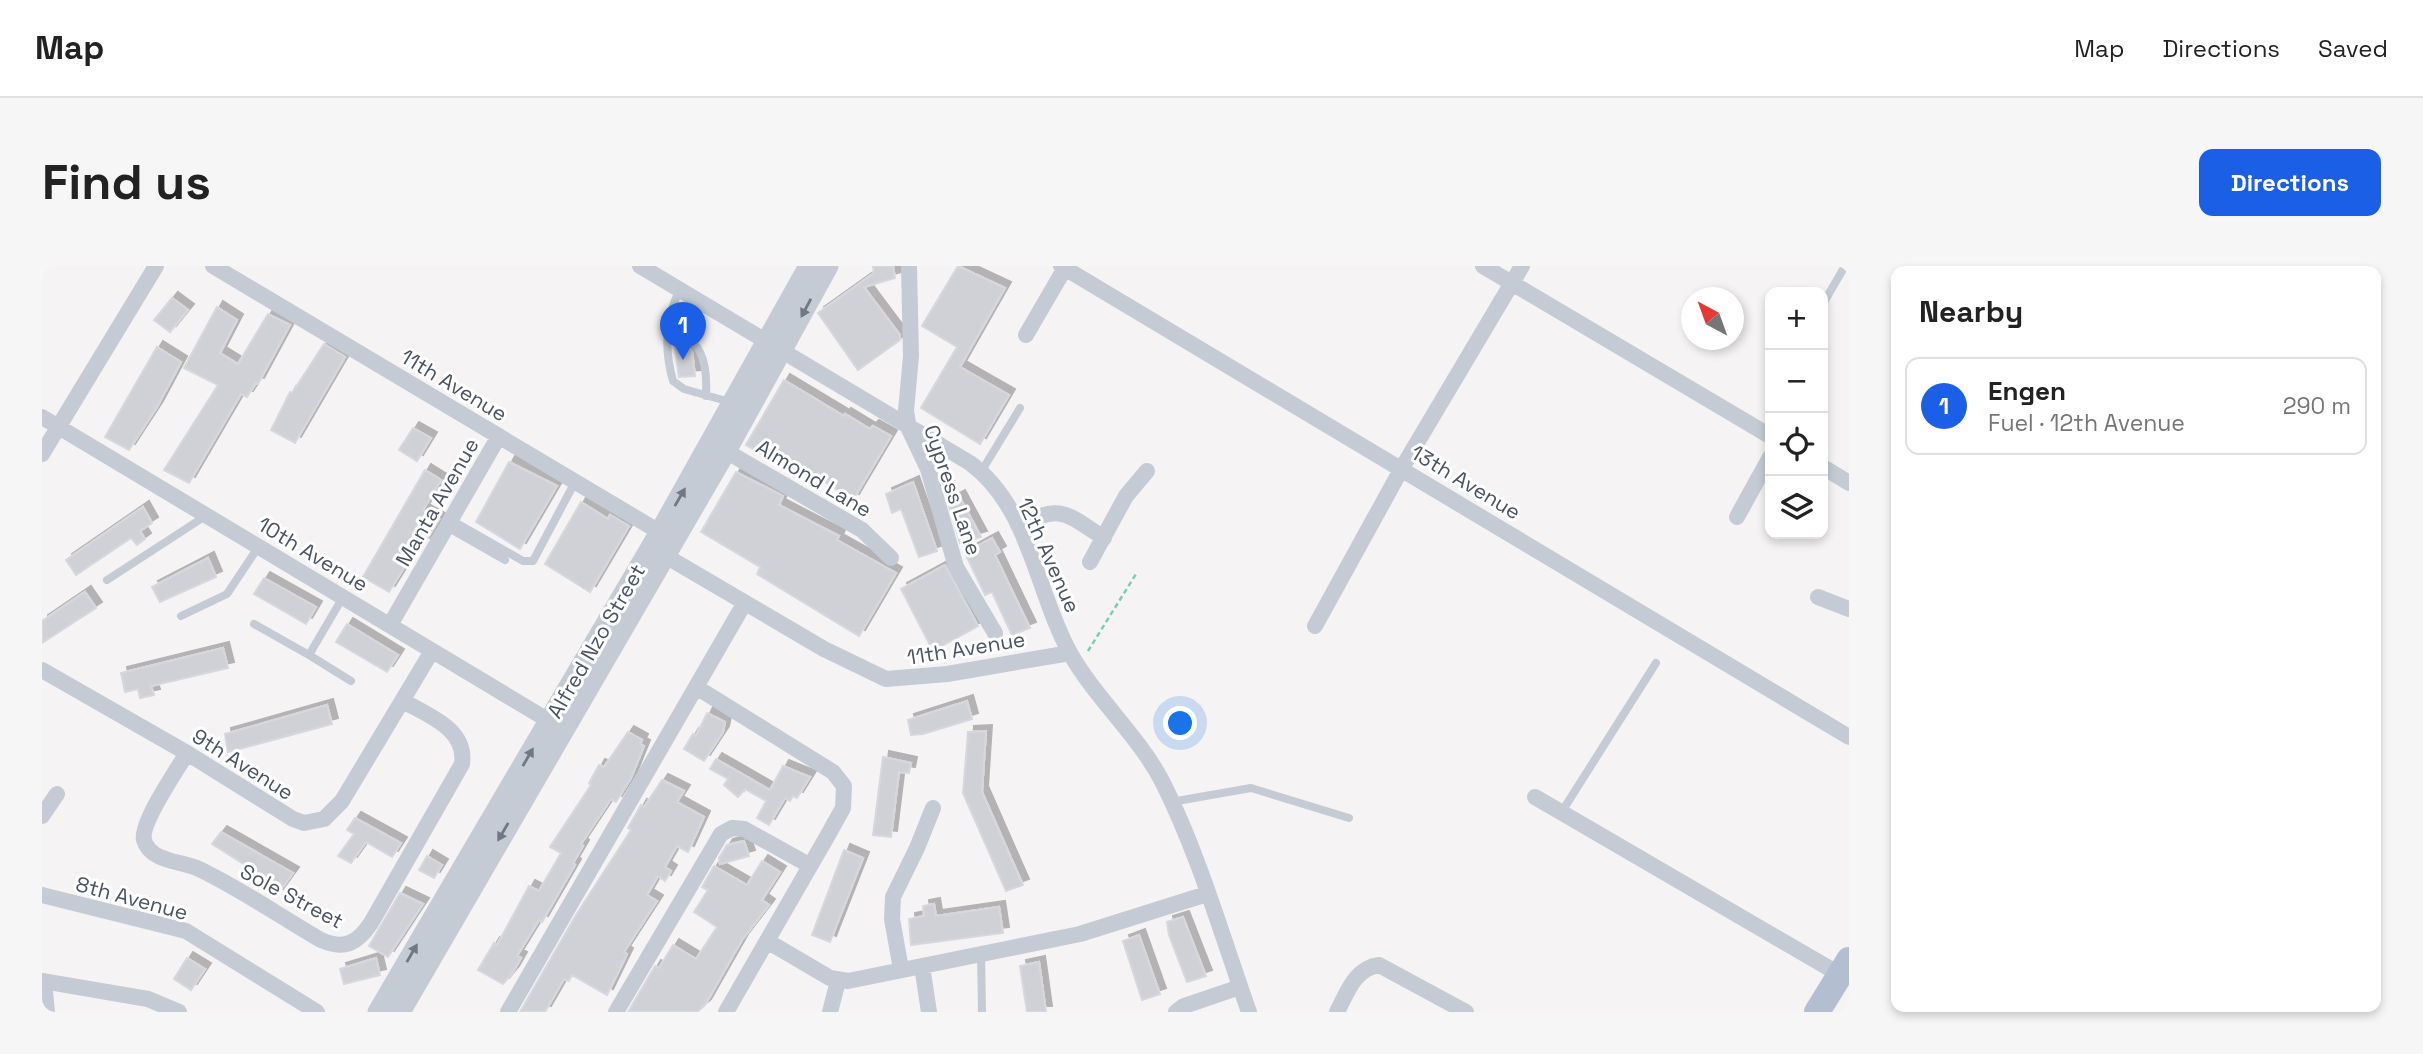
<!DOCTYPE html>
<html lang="en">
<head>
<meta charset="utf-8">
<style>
  :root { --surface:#fff; --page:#f6f6f6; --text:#222; --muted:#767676; --line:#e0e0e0; --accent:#1b5fe7 }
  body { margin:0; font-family:"Space Grotesk",sans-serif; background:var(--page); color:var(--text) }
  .controls { position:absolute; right:21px; top:21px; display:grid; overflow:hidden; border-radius:14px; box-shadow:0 4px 10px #0003 }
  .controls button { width:63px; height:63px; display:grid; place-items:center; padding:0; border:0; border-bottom:2px solid var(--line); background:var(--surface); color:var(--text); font:35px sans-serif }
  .compass { position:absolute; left:1639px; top:21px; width:63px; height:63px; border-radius:50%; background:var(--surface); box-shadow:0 4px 10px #0003; rotate:319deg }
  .you { position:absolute; left:1139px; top:458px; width:24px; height:24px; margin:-18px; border:5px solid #fff; border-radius:50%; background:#1a73e8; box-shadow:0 0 0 10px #1a73e833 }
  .badge { display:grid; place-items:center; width:46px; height:46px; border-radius:50%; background:var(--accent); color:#fff; font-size:23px; font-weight:700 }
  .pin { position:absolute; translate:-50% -58px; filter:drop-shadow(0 2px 4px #0008) }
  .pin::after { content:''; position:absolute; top:37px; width:24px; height:21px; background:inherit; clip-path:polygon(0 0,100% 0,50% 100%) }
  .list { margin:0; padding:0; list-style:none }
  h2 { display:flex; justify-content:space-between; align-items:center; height:91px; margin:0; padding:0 28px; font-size:30px }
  h2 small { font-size:23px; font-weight:400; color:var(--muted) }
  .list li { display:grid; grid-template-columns:46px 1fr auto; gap:21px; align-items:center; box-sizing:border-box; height:98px; margin:0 14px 14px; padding:0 14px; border:2px solid var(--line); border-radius:14px }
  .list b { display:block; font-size:26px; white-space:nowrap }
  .list p { margin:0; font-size:23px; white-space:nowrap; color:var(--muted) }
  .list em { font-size:23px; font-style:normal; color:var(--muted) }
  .icon { flex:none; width:38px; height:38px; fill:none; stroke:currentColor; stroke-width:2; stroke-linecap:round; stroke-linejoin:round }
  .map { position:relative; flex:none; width:1807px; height:746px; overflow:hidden; border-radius:14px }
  header { display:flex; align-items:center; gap:42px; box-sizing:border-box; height:98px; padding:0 35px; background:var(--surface); border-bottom:2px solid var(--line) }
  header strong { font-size:33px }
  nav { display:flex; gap:38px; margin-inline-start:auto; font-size:24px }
  .intro { display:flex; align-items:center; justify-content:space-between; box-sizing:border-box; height:168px; padding:0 42px }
  h1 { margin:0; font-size:49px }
  .button { padding:18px 32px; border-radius:14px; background:var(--accent); color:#fff; font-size:24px; font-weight:700 }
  main { display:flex; gap:42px; padding:0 42px }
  aside { flex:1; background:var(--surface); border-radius:14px; box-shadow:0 4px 10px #0003 }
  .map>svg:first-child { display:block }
  .building { fill:#cfd1d7; stroke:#d7d8de; stroke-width:2; filter:url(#shadow) }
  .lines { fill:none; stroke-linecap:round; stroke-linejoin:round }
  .path { stroke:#7acfae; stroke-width:2.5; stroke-dasharray:5 3.5; stroke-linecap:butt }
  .service { stroke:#c4cbd4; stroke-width:8 }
  .minor { stroke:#c4cbd4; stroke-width:16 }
  .tertiary { stroke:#c4cbd4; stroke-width:21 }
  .primary { stroke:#b3bfd1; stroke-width:26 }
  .oneway { fill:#6f7884 }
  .labels { text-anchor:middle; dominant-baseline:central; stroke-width:6; stroke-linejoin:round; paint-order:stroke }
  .street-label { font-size:21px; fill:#4a5461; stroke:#fff }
</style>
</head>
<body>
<header>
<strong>Map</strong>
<nav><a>Map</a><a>Directions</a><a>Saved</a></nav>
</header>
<div class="intro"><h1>Find us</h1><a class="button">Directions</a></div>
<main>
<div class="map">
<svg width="1807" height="746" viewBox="0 0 1807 746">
  <defs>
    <filter id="shadow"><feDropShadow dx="6" dy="-6" stdDeviation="0" flood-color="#0004"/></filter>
  </defs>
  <rect width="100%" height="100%" fill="#f5f3f3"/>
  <path class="building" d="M831,0H851L853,12L822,21L858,69V74L816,104L776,47L832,7Z
    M916,0L963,22L918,101L967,129L938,178L879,142L915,81L880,60Z
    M130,32L146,44L128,66L112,54Z
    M175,41L195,54L178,87L196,98L226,48L248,59L216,118L214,117L205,131L199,128L147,217L122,204L176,119L142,102Z
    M640,75L650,85L653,110L637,111L632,77Z
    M282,78L303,91L253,177L229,164L248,126L250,127Z
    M115,81L139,96L115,141L87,184L63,171Z
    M742,114L802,150L803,148L828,163L831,160L849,170L811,234L755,198L750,206L704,179Z
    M371,162L389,172L375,195L357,184Z
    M467,196L515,220L478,283L434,256Z
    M383,204L399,214L381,244L397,253L382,278L378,276L347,326L321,311Z
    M694,206L741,230L737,239L797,270L795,274L854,307L817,370L715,308L718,301L659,266Z
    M871,216L895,285L877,291L859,243L850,247L844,228Z
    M917,230L939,271L918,277L906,236Z
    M539,236L566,253L568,249L587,260L548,326L503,298Z
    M101,241L110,257L98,265L103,273L95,279L89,272L34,309L24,294Z
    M950,272L958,286L953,289L988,362L970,369L950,326L943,329L923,287Z
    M166,292L174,311L118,336L110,321Z
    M903,299L936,360L891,385L859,323Z
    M222,312L274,341L264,358L212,328Z
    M43,326L54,342L0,377V355Z
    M305,358L356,389L345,406L294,376Z
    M181,382L186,402L109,420L112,429L98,432L96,423L83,426L79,407Z
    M925,435L930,453L881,468L869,469L866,454Z
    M285,439L290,458L186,486L183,468Z
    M665,447L683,456L681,466L662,495L642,483L651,468L654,470Z
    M944,465L940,526L981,619L964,625L921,527L926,466Z
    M586,466L600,474L598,478L602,480L589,512L574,536L569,533L539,578L541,580L531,597L533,599L500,656L497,654L475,690L479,692L471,706L461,718L436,704L452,677L455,679L487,620L497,625L519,587L508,581L549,519L547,517L557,499L562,501Z
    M841,491L869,497L867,507L857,506L849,571L831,569Z
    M674,493L728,524L741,500L768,511L755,532L751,530L748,535L743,532L727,559L715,552L724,535L703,523L696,531L682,519L686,513L668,503Z
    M620,514L642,525L635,536L662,551L646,586L635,580L623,601L629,605L623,615L616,610L605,629L615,635L582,686L585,688L565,729L530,709L527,715L522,713L503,746H478L534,649L589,564L586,562L599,539L602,541Z
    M313,552L359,577L350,591L324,576L309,597L296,590L312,568L305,564Z
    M179,566L251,607L235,629L222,622L227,614L170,578Z
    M702,575L707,590L678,598L677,592L685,579Z
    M802,584L821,592L788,676L770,669Z
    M385,590L400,599L392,612L377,604Z
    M720,595L738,606L720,634L727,639L700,674L663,739L655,746H586L613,700L617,702L631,679L654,693L675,661L652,646L666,624L660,621L672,600L705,619Z
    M358,627L381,638L346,691L327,680Z
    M892,638L894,650L957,641L961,667L869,679L867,653L882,650L881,640Z
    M1141,651L1164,710L1145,716L1127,669L1125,656Z
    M1097,669L1118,728L1100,734L1081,675Z
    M145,692L163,703L149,724L132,713Z
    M334,692L338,709L302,718L298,703Z
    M997,696L1004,746H985L978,700Z"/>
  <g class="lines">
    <path class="path" d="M1046,385L1094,308"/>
    <path class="service" d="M638,23C623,52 622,83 631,115L642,123L688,136
      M1782,36L1803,0
      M626,58C659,76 666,92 664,130
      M939,206L978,142
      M409,254L481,295H491L533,216
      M405,261L463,294
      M65,314L165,249
      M139,350L185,328L217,280
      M212,358L267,389L301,331
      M267,389L309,415
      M1129,536L1209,522L1307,552
      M1519,547L1614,397
      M939,687L940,746"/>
    <path class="minor" d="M171,0L626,271
      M598,0L928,197C988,241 994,326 1028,387C1054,433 1097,470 1121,517C1157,589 1180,670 1207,746
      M867,0L869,90L864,145L867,163L886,203L914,301L953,367
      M1019,0L1807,471
      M1441,0L1728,170
      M984,69L1023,2
      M0,151L514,459
      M675,180L820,264L849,292
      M0,188L114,0
      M1781,201L1807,217
      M1695,251L1728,191
      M976,259C1021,238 1023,247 1062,272
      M615,285L782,383L844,413L905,408L1028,387
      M1048,296L1084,230L1105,205
      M1776,331L1807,343
      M348,359L457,170
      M1273,360L1360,202L1480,0
      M0,404L145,487L251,553L262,557L282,553L300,535L390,385
      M654,421L791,506L802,520L801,542L786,569L684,746
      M145,487C135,504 98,557 102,574C108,596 140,595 157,603C199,623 239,651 279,674C302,684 315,678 329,657L420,498C425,463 387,450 361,435
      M1493,531L1797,708
      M0,550L15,528
      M0,629L144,665L275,746
      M725,675L788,712L806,715L1038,668L1165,628
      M880,700L887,746
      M859,703L850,653L851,631L875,582L891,542
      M0,715L106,733L137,746
      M2,715L5,746
      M466,746L702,338
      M574,746L679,568L690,562L702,563L767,599
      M788,746L796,715
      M1134,746L1142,740L1198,721
      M1295,746C1305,727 1313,702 1337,699L1424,746"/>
    <path class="tertiary" d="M336,746L618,266L767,0
      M358,746L684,185L786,0"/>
    <path class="primary" d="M1775,746L1807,694"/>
  </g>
  <defs><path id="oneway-solid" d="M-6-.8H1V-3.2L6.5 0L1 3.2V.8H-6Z" transform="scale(1.75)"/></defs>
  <g class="oneway">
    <use href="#oneway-solid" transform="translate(764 42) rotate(118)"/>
    <use href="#oneway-solid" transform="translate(638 231) rotate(-60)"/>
    <use href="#oneway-solid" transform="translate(486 491) rotate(-60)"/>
    <use href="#oneway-solid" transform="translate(461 566) rotate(120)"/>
    <use href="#oneway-solid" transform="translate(370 687) rotate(-60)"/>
  </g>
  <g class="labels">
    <g class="street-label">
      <text transform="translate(412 119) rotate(31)">11th Avenue</text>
      <text transform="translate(772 212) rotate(31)">Almond Lane</text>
      <text transform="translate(1424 216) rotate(31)">13th Avenue</text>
      <text transform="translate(911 224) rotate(71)">Cypress Lane</text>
      <text transform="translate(395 236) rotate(-60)">Manta Avenue</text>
      <text transform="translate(271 288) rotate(31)">10th Avenue</text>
      <text transform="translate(1007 289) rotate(66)">12th Avenue</text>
      <text transform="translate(554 375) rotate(-60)">Alfred Nzo Street</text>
      <text transform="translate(924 382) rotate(-9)">11th Avenue</text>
      <text transform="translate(201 498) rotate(32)">9th Avenue</text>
      <text transform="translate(250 630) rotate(28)">Sole Street</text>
      <text transform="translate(90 632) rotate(15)">8th Avenue</text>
    </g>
  </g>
</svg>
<div class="controls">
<button>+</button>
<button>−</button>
<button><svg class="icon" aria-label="locate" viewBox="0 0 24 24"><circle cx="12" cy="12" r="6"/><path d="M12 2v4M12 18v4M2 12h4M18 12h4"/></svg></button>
<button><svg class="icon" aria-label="layers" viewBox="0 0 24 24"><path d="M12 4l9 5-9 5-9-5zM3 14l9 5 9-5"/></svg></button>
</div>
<svg class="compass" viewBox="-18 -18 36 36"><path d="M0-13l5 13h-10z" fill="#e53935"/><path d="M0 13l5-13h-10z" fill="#767676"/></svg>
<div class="you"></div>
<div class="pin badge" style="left:641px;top:94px">1</div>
</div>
<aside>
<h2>Nearby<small></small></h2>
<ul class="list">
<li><span class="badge">1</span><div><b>Engen</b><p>Fuel · 12th Avenue</p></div><em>290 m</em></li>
</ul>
</aside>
</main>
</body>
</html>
